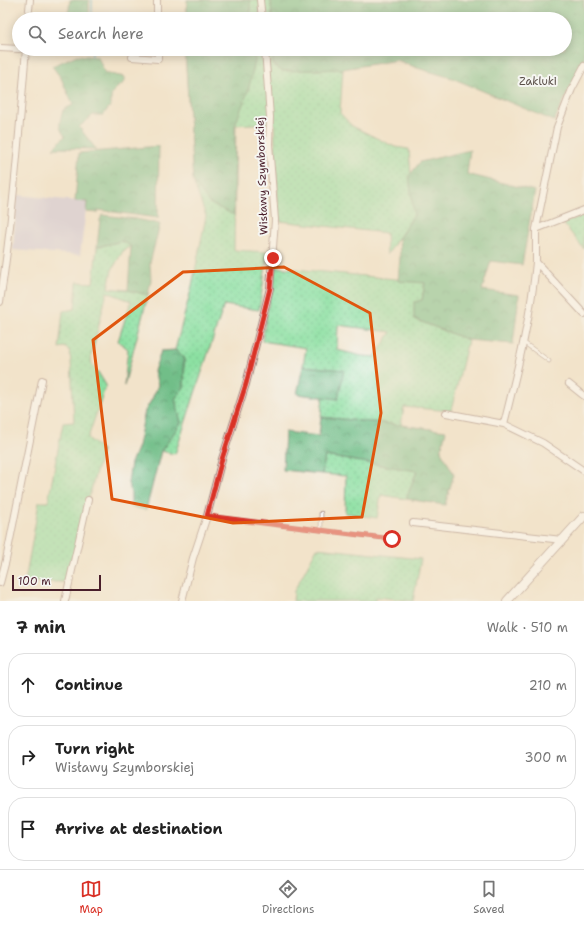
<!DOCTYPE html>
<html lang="en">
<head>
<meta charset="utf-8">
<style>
  :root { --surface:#fff; --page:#f6f6f6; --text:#222; --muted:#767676; --line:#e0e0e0; --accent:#d93025 }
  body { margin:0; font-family:"Shantell Sans",sans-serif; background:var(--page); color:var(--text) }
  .scale { position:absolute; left:12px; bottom:10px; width:89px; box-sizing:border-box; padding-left:4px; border:2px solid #4a1f2b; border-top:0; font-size:11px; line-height:14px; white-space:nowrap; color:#4a1f2b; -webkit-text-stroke:3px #f6f6f2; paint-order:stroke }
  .stop { position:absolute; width:12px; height:12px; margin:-9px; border:3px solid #d93025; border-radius:50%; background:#fff }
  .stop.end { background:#d93025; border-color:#fff; box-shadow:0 1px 4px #0008 }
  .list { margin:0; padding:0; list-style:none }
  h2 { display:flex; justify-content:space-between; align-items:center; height:52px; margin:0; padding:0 16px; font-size:17px }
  h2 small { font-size:13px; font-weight:400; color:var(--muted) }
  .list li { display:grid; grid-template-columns:26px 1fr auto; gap:12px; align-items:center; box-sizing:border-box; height:64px; margin:0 8px 8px; padding:0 8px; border:1px solid var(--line); border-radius:16px }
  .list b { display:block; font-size:15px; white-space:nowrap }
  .list p { margin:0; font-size:13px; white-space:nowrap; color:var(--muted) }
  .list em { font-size:13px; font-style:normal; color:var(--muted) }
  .icon { flex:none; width:22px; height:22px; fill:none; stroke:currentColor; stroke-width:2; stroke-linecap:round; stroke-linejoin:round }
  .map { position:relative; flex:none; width:584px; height:601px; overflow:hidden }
  .search { position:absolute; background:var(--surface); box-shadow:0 2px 10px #0003; left:12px; right:12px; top:12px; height:44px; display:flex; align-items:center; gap:10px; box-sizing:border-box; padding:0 14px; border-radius:22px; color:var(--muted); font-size:15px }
  .sheet { height:268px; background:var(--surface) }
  nav { display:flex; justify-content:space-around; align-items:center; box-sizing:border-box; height:56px; border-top:1px solid var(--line); background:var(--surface); font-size:11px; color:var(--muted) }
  nav a { display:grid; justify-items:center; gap:2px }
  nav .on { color:var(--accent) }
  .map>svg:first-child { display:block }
  .industrial { fill:#c8bfd8 }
  .grass { fill:url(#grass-dots); stroke:#6b8066; fill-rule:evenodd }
  .forest { fill:url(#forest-crowns); stroke:#5e6e5a }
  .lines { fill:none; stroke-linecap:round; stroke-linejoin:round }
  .stream { stroke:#4bb3ca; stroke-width:2 }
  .service-casing { stroke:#9e817a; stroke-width:4.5 }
  .minor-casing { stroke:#9e817a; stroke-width:8 }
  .tertiary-casing { stroke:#9e817a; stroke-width:10 }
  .service { stroke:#fff; stroke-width:3 }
  .minor { stroke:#fff; stroke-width:6 }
  .tertiary { stroke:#fff; stroke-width:8 }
  .route { stroke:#d93025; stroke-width:5 }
  .marked { fill:none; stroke:#e0560e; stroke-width:3; stroke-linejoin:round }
  .labels { text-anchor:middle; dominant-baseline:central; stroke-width:4; stroke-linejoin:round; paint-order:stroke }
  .park-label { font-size:11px; fill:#5a4f49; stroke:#f6f6f2 }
  .street-label { font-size:11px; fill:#4a1f2b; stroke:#f6f6f2 }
</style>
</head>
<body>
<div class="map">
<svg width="584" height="601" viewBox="0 0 584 601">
  <defs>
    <pattern id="grass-dots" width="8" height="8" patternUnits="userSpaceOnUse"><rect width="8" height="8" fill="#8ce0a2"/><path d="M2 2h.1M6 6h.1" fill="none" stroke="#7ac08c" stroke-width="1.8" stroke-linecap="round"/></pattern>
    <pattern id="forest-crowns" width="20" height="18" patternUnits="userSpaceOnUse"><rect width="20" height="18" fill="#71be88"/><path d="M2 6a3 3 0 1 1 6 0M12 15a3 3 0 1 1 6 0" fill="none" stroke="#5f9a6f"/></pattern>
  </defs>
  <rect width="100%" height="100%" fill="#f6f6f2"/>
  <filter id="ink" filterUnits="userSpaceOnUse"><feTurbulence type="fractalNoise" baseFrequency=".025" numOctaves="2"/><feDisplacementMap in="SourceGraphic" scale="8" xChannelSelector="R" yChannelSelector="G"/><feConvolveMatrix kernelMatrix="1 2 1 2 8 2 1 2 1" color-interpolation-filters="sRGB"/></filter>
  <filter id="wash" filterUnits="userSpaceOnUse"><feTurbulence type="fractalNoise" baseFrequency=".012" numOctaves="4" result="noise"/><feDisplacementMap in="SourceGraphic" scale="16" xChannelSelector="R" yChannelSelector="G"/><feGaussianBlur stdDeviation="0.9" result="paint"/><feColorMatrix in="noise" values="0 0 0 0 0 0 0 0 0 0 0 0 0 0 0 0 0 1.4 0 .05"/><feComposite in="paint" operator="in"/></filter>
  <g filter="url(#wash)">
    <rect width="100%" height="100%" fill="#f2e3ca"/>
    <path class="industrial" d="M17,195L87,202L80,255L13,250Z"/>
    <path class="grass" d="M187,0H271L272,19H187Z
      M185,49H272L273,64L282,71L343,69L340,113L352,126L395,147L409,149L414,215L387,255L386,233L279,221L274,123L236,125L234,250L268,252L259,310L224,305L175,454L161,451L181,423L175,399L184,387V357L175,350L192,286L206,216L193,181Z
      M584,215V249L563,223Z
      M122,241L131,246L123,251L112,270L108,288L128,290L148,295L124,386L128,349L118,341L131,301L107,292L91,356L92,366L98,372L106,385L88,438L102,450L66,582H25L39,502H48L63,423L74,422L71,361L69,350L64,347L59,348L63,311L75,309L77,282L93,283L97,247Z
      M275,267L425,282L422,300L414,319L468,340L451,411L404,407L401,425L321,417L323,396L338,399L343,370L303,366L306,348L262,341ZM338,325L391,332L375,357L362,356L337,350Z
      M325,456L417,471L406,499L381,495L377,518L345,513L346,476L322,474Z
      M317,548L421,559L413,601L376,597L375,601H293L294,591Z"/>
    <path class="forest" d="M70,0H89V19H66L69,9Z
      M187,0H250L251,19H187Z
      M271,0L297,1L298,0H584V67L573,82L554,121L452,78L417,68L397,60L343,69L282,71L273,64L272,49H565V19H272Z
      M185,49H254L255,61L248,91L235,125L234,215L209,203L193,181Z
      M77,55L98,57L105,73L125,77V82C115,90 110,90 111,105L103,115H93L79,127L96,149L53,148L65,136C57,127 60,121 63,110L73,105L61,78L52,66Z
      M159,146L158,218L98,210V213L86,212L87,202L75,201L79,153Z
      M470,150L467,174L535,191L522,265L491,261L482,290L519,295L513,344L468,340L414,319V302L422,300L425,283L398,281L400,257L399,238L414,215L409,176L420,162Z
      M102,215L136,219L160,224L150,263L151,280L148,295L128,290L131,246L122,241L97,247L100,220Z
      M175,350L184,357V387L175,399L181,423L161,451L146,510L131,507V492L128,483L131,463L138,446L145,411L152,399L158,385L154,371L161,351Z
      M303,366L344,370L338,399L297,394Z
      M321,417L401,425L446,431L441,451L454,474L445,505L406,499L417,471L325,456L322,474L283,470L285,432L319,436Z"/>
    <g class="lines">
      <path class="stream" d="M92,19V0
        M92,49V55"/>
    </g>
  </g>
  <g filter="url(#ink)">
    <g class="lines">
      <defs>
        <path id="service" d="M523,342L549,361
          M207,516L392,539
          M321,529V513"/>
        <path id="minor" d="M157,0V19
          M260,0L262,19
          M28,19L30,0
          M0,48L19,49
          M132,57L158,59V49
          M584,66L572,89L557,127L536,229V262L584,314
          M536,229L584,210
          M0,302C13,218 19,133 26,49
          M569,384L584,396
          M446,413L504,424L543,443L584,471
          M504,424C517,371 531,317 536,262
          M413,523L562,540
          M0,583L6,560L42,380
          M65,601L88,500
          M182,601L193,558L207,516L222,459L246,384L270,288L275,220L269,144L270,117L265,49"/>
        <path id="tertiary" d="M507,601L584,516"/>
      </defs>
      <use href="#service" class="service-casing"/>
      <use href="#minor" class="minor-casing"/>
      <use href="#tertiary" class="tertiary-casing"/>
      <use href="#service" class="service"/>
      <use href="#minor" class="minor"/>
      <use href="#tertiary" class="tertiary"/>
    </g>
  </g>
  <g class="lines" filter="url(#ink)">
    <path class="route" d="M273,258L270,288L246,384L222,459L207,516L392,539"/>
  </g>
  <path d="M0 0H584V601H0ZM284,267L370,313L381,413L362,517L233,523L112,499L93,340L183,272Z" fill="#f2e3ca" fill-opacity=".55" fill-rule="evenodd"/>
  <path class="marked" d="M284,267L370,313L381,413L362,517L233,523L112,499L93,340L183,272Z"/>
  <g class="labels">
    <g class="park-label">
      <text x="538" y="81">Zakluki</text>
    </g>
    <g class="street-label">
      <text transform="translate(262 176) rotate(-92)">Wisławy Szymborskiej</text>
    </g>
  </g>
</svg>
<div class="scale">100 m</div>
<div class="stop" style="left:392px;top:539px"></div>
<div class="stop end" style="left:273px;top:258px"></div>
<div class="search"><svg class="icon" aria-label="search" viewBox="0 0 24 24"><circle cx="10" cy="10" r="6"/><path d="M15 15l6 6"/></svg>Search here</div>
</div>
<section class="sheet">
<h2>7 min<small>Walk · 510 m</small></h2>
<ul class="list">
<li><svg class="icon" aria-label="ahead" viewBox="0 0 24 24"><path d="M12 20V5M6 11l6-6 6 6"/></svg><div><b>Continue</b></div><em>210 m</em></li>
<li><svg class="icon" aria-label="right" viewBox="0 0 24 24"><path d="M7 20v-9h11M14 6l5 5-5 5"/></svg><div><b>Turn right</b><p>Wisławy Szymborskiej</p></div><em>300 m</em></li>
<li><svg class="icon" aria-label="arrive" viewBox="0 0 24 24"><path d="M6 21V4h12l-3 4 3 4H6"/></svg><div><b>Arrive at destination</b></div></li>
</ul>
</section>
<nav>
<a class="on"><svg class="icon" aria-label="map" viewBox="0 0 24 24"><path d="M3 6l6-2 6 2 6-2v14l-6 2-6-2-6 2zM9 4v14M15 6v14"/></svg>Map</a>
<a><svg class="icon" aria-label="directions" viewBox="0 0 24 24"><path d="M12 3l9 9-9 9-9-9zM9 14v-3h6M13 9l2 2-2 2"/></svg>Directions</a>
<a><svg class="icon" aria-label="saved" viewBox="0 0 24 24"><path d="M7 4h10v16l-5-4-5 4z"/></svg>Saved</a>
</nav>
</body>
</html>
